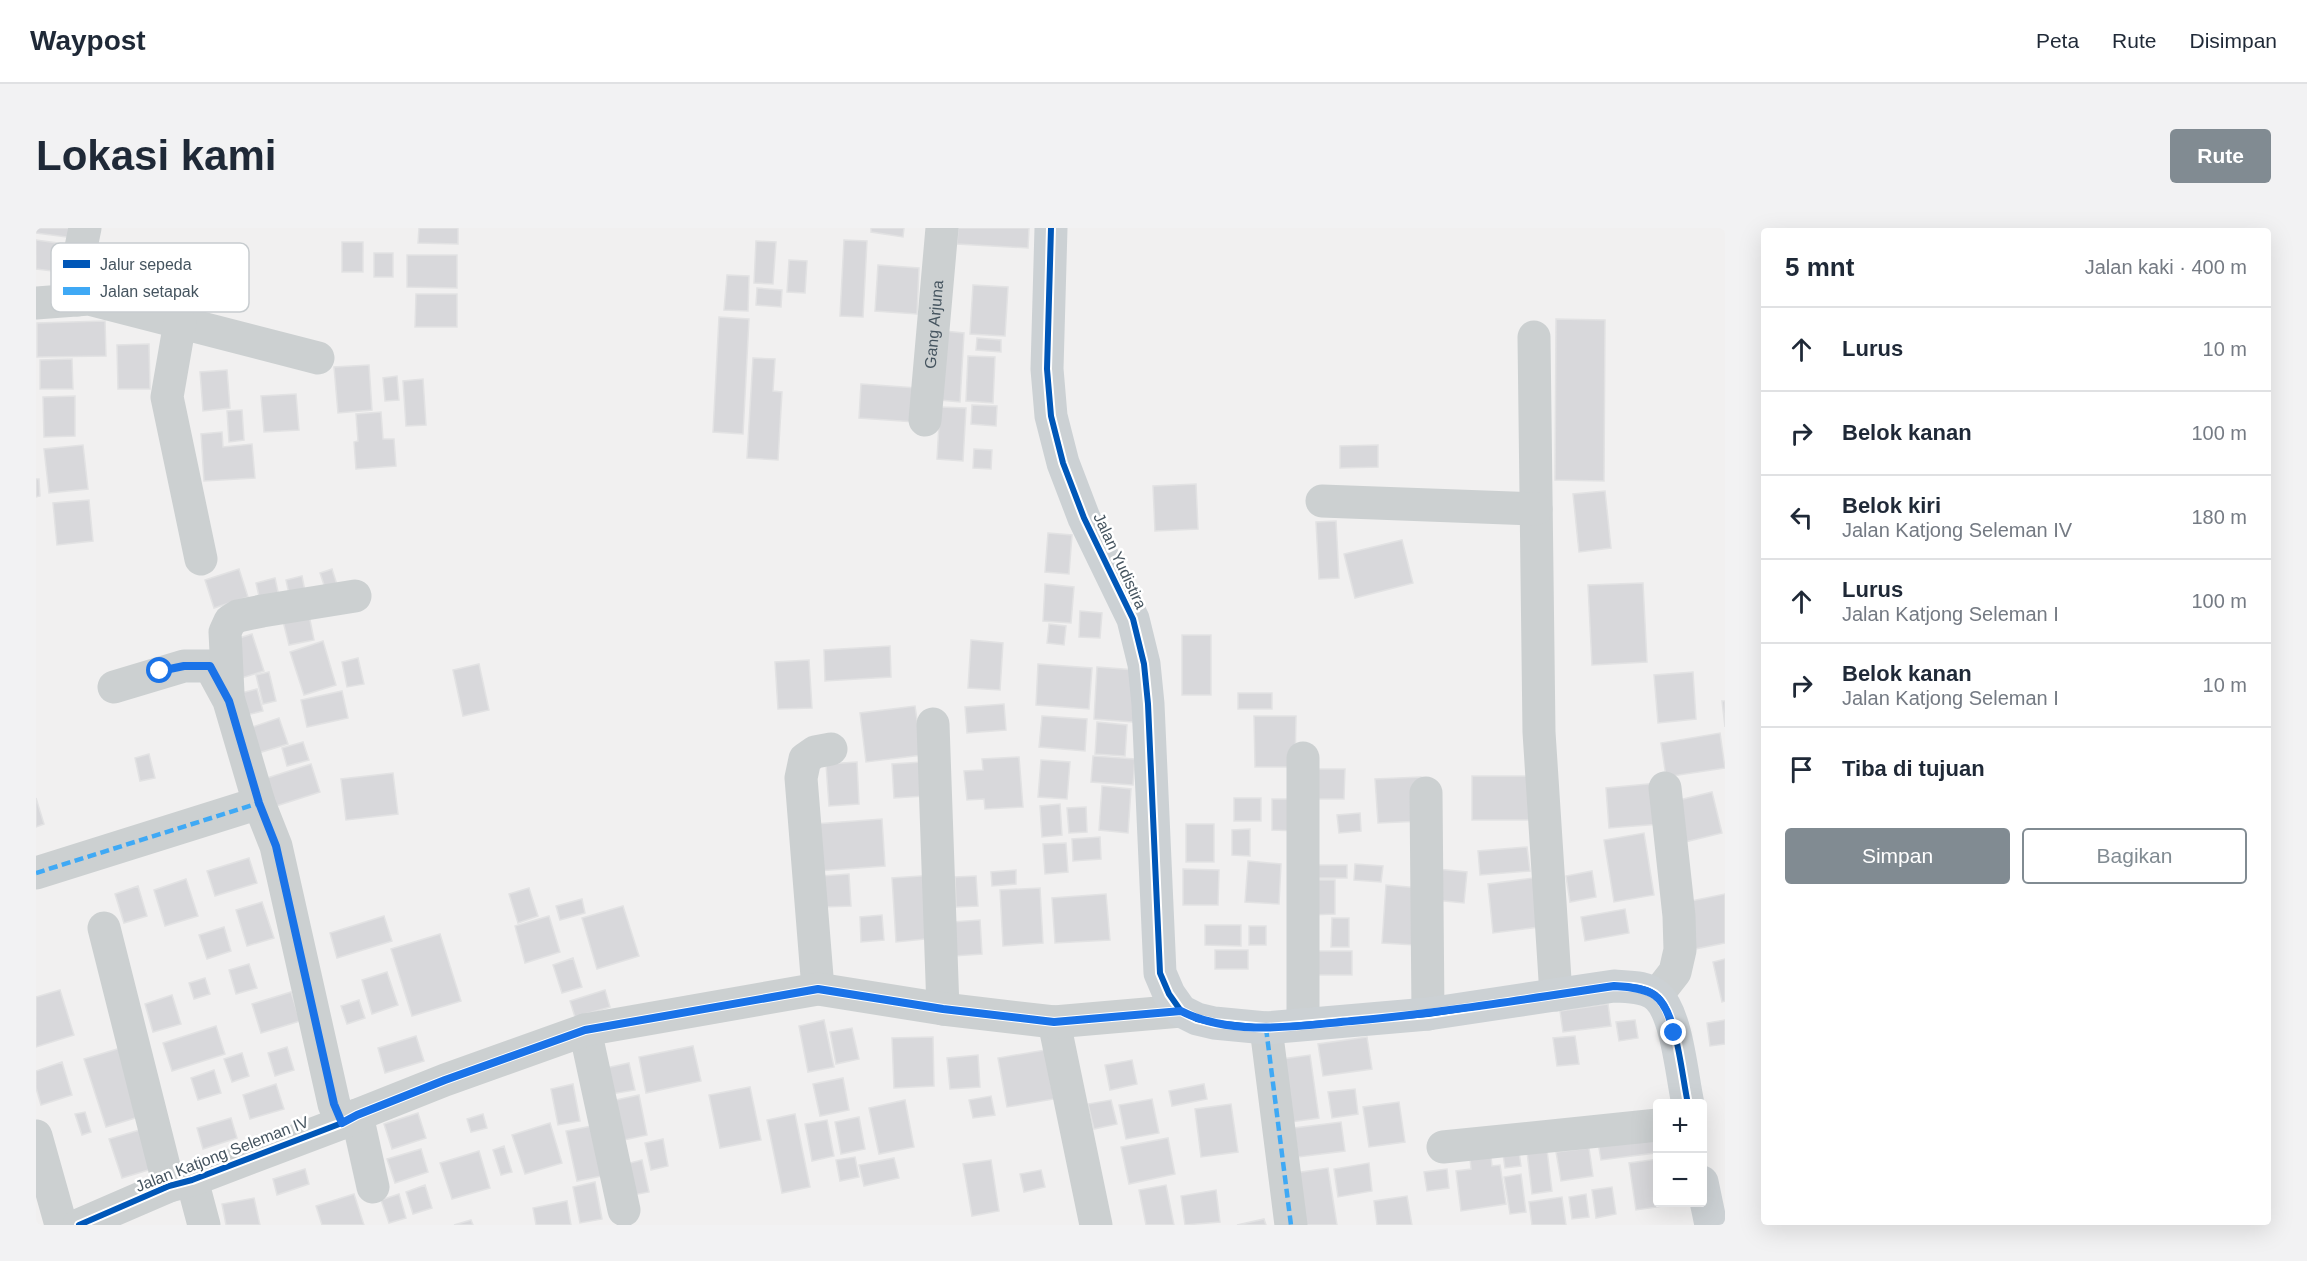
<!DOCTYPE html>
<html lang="id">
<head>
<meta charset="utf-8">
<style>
  :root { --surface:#fff; --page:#f2f2f3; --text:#1f2937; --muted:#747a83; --line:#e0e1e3; --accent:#818b92 }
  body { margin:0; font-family:Arial,sans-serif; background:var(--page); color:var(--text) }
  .controls { position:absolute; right:18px; bottom:18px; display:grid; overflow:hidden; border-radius:6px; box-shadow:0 6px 24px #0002 }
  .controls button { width:54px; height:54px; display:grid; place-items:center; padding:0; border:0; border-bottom:2px solid var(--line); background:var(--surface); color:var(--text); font:30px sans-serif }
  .stop { position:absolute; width:18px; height:18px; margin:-14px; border:4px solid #1a73e8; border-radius:50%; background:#fff }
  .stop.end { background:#1a73e8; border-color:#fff; box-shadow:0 2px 6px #0008 }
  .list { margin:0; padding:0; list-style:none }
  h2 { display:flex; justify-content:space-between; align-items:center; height:78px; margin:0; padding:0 24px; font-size:26px }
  h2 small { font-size:20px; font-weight:400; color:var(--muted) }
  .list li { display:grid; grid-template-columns:39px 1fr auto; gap:18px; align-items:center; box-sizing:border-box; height:84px; padding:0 24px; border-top:2px solid var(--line) }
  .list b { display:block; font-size:22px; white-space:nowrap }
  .list p { margin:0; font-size:20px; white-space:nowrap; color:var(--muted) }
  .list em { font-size:20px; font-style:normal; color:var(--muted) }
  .actions { display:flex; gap:12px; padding:18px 24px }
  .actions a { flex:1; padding:14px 0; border:2px solid var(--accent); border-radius:6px; text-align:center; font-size:21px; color:var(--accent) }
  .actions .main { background:var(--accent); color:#fff }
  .icon { flex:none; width:33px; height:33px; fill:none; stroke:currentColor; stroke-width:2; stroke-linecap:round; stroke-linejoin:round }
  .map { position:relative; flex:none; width:1689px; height:997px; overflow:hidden; border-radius:6px }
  header { display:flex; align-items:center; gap:36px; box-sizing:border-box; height:84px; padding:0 30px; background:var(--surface); border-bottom:2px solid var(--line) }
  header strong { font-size:28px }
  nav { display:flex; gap:33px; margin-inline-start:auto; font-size:21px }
  .intro { display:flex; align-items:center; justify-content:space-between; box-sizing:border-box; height:144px; padding:0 36px }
  h1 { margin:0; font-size:42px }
  .button { padding:15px 27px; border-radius:6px; background:var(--accent); color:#fff; font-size:21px; font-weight:700 }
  main { display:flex; gap:36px; padding:0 36px }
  aside { flex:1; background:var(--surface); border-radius:6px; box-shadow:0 6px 24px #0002 }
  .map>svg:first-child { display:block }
  .building { fill:#d8d8db; stroke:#e2e2e3; stroke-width:1.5 }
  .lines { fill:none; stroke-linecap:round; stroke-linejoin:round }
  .street { stroke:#ccd0d1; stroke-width:33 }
  .secondary { stroke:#ccd1d4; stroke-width:33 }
  .quiet { stroke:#3fa9f5; stroke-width:4.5; stroke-dasharray:9 4.5; stroke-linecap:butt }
  .cycleway-casing { stroke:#fff; stroke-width:10 }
  .cycleway { stroke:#0057b8; stroke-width:6 }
  .route { stroke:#1a73e8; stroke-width:8 }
  .labels { text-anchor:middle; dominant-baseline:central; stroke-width:5; stroke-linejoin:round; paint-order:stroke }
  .street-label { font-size:16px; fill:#45545f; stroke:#fff }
  .key { fill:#fff; stroke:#c7cccf; stroke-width:1.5 }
  .key-label { font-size:16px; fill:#45545f }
</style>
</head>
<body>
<header>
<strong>Waypost</strong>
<nav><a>Peta</a><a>Rute</a><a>Disimpan</a></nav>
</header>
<div class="intro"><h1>Lokasi kami</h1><a class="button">Rute</a></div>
<main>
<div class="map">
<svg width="1689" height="997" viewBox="0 0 1689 997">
  <rect width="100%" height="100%" fill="#f1f0f0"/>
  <path class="building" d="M0,0H39L38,10L0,5Z
    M383,0H422V16L382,15Z
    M835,0H868L867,9L835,4Z
    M922,0H993L992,20L921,16Z
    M0,12L36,17L33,45L0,41Z
    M808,12L831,13L827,89L804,88Z
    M720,13L740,14L737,56L718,55Z
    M306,14H327V44H306Z
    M338,25H357V49H338Z
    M371,27H421V60L371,59Z
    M753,32L771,33L769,65L751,64Z
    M842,37L883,40L881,86L839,83Z
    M691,47L713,48L712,83L688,82Z
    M937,57L972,59L969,108L934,106Z
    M721,60L746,62L745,79L720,77Z
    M380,66H421V99H379Z
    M683,89L713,91L707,206L677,204Z
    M1520,91L1569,92L1568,253L1519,252Z
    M69,93L70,128L1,129V95Z
    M908,103L928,105L924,174L904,172Z
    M941,110L965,112V124L940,122Z
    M113,116L114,161H82L81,117Z
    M932,128L959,129L957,175L930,173Z
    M717,130L739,131L737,163L746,164L742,232L711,230Z
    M36,131L37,161H4V132Z
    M333,137L336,182L302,185L298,139Z
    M191,142L194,180L167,183L164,144Z
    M361,148L363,172L349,173L347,150Z
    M387,151L390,197L370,198L367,153Z
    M825,156L881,160L879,194L823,190Z
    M260,166L263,202L228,204L225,168Z
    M39,168V208L8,209L7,169Z
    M936,177L961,178L960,198L935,196Z
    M904,179L930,180L927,233L901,231Z
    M206,182L208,212L193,214L191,183Z
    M345,184L347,211H358L360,238L320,241L318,214L322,213L320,186Z
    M186,204L187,219L216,216L219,250L168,253L165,206Z
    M47,217L52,261L13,265L8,221Z
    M1342,217V239L1304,240V218Z
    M938,221L956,222L955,241L937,240Z
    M0,251H3L4,268L0,269Z
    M1160,256L1162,301L1119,303L1117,258Z
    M1569,263L1575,320L1543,324L1537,266Z
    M53,272L57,313L21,317L17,275Z
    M1300,293L1303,350L1283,351L1280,294Z
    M1012,305L1036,307L1033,346L1009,344Z
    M1366,312L1377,355L1319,370L1308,326Z
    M203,341L212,369L178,380L169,352Z
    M296,341L303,363L291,366L284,345Z
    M266,348L270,368L254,371L250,352Z
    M239,350L244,373L225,377L220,355Z
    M1607,355L1611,434L1556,437L1552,357Z
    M1009,356L1038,359L1035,395L1007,393Z
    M1044,383L1066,385L1064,410L1043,409Z
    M273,387L278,412L253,417L247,393Z
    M1013,396L1030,398L1028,417L1011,415Z
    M216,406L228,443L202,451L191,414Z
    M1146,407H1175V467H1146Z
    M935,412L967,415L964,462L932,460Z
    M287,413L300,457L268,467L254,424Z
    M854,418L855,449L789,453L788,422Z
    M322,430L328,456L311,459L306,434Z
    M773,432L776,480L742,481L739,434Z
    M443,436L453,482L427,488L417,442Z
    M1002,436L1056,440L1053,481L1000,477Z
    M1061,439L1100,442L1097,494L1058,491Z
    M233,444L240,473L227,476L220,447Z
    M1657,444L1660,491L1622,495L1618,447Z
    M221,461L227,483L206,488L201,466Z
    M306,463L312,490L271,499L265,472Z
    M1202,465H1236V481H1202Z
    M1686,473H1689V499Z
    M968,476L970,502L931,505L929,479Z
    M879,478L886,527L830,534L824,485Z
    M1006,488L1051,491L1049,523L1003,519Z
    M1218,488H1260L1259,539H1219Z
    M243,490L252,516L216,527L208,502Z
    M1061,494L1091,497L1089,528L1059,526Z
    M1684,505L1689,540L1630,549L1625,515Z
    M267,514L273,532L251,538L246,520Z
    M113,526L119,550L104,553L99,530Z
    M1057,528L1099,531L1097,557L1055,554Z
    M983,529L987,579L949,581L948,571L931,572L928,543L947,542L946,531Z
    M1005,532L1034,534L1031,571L1002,569Z
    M821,534L823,576L793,578L790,536Z
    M886,534L889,568L858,570L856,536Z
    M275,536L284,564L237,579L228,551Z
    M1277,541H1309L1308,571H1278Z
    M357,545L362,586L310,592L305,551Z
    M1436,548H1495V592H1436Z
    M1385,549L1387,593L1342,595L1339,551Z
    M1622,555L1625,596L1573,600L1570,560Z
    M1066,558L1095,561L1092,605L1063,602Z
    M1676,564L1686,605L1645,615L1635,574Z
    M0,570L8,596L0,599Z
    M1198,570H1225V593H1198Z
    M1236,571H1261V603L1236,602Z
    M1024,576L1026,607L1006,609L1004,578Z
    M1050,579L1051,604L1033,605L1031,580Z
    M1324,585L1325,603L1303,605L1301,587Z
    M846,591L849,638L782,643L779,596Z
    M1150,596H1178V634H1150Z
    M1214,601V628L1196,627V602Z
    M1608,605L1618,667L1578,674L1568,612Z
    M1064,609L1065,631L1037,633L1036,611Z
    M1030,615L1032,644L1009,646L1007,616Z
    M1491,619L1494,643L1444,647L1442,623Z
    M213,630L221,655L179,668L171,643Z
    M1212,633L1245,636L1243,676L1209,674Z
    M1319,636L1347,638L1345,654L1318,652Z
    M1272,637H1311V650H1271Z
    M1147,641L1183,642L1182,677H1147Z
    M1401,641L1431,644L1428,675L1398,672Z
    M980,642V656L956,658L955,644Z
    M1556,643L1560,669L1534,674L1530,648Z
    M813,646L815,678L787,679L785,648Z
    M899,647V710L860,714L856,650Z
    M940,648L942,678L920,679L919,649Z
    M1497,650L1503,699L1457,705L1452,656Z
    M150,651L162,688L129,698L118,662Z
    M1272,652H1299V686L1273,687Z
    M1350,657L1383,660L1379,717L1346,715Z
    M102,658L111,688L88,695L79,666Z
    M493,660L502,688L482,695L473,666Z
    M1004,660L1007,715L967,718L964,662Z
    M1070,666L1074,712L1019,715L1016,670Z
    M1689,666V715L1659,721L1650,674Z
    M546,671L549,685L524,692L520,678Z
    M226,674L238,710L211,718L200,682Z
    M587,678L603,728L561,741L546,690Z
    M1589,681L1593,705L1549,713L1545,689Z
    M846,687L848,712L825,714L824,689Z
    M348,688L356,713L301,730L294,705Z
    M513,688L524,724L489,735L479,698Z
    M1296,690H1313V719H1295Z
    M944,692L946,726L918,728L916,694Z
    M1169,697H1205V718L1169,717Z
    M1213,698H1230V717H1213Z
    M188,699L195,723L171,731L163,707Z
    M404,706L425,773L376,788L355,721Z
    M1179,722H1212V741H1179Z
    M1278,723H1316V747H1278Z
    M537,730L546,759L526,765L517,737Z
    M1689,731V773L1686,774L1677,734Z
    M213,736L221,760L200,766L193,742Z
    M351,744L362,777L336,786L326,752Z
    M169,750L174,766L158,771L153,755Z
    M24,762L38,807L0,819V769Z
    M569,762L574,779L539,789L534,773Z
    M255,764L264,793L225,805L216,776Z
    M136,767L145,796L117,804L109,776Z
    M323,772L329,790L311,796L305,778Z
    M1572,776L1575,798L1527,804L1524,783Z
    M788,792L798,839L772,844L763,798Z
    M1599,792L1602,810L1583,813L1580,794Z
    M1689,792V816L1674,818L1671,795Z
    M180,798L189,826L136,843L127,815Z
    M816,800L823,831L800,836L794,804Z
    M380,808L388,833L349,845L342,820Z
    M1539,808L1543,836L1521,838L1517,810Z
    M897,809L898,858L858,860L856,810Z
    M1331,809L1336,841L1287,848L1282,816Z
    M657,818L665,853L610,865L603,829Z
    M88,819L109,887L70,899L48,831Z
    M251,819L258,842L239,848L232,825Z
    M1009,822L1018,871L971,879L962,830Z
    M206,825L213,848L196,854L188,831Z
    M942,827L944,859L914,861L911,830Z
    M1274,827L1283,890L1255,894L1246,831Z
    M1096,832L1101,856L1074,862L1069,837Z
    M26,834L36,867L5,877L0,860V843Z
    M593,835L599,862L570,867L565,841Z
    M178,842L185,865L162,872L155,850Z
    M807,850L813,882L784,888L777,856Z
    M240,856L248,881L214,891L207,867Z
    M537,856L544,893L522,897L515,861Z
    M1168,856L1171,871L1136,878L1133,863Z
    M714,859L725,912L684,920L673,867Z
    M1319,861L1322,886L1296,890L1292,864Z
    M603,867L611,907L574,915L566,875Z
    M955,868L959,887L937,890L933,872Z
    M1116,871L1123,905L1090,911L1083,877Z
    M869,872L878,919L843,926L833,880Z
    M1075,872L1081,896L1058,901L1052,876Z
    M1363,874L1369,914L1333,919L1327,879Z
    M1195,876L1202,924L1165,929L1159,881Z
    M49,884L55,904L46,907L39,886Z
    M382,885L390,910L356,921L348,896Z
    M447,886L451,900L435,904L431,891Z
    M759,886L774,959L746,965L731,892Z
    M823,889L829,921L805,926L799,894Z
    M195,890L201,910L167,921L161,900Z
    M791,892L798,928L776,933L769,896Z
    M1305,894L1309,923L1262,929L1258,900Z
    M514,895L526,935L489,946L476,907Z
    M556,898L566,948L541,953L530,903Z
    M107,901L119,940L86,950L73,911Z
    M1616,902L1619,925L1565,932L1561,909Z
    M1132,910L1139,946L1093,956L1085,919Z
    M627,911L632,938L615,942L609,915Z
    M468,918L476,944L465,947L457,922Z
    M1553,920L1557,948L1525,953L1520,924Z
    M385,921L392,944L359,955L351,931Z
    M1511,922L1516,963L1496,966L1491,924Z
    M443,923L454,960L416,971L404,935Z
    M1483,924L1485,938L1469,940L1467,926Z
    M1455,928L1456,938L1464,937L1470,976L1425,983L1420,943L1435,941L1434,931Z
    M819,929L823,949L804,953L800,932Z
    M858,930L863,950L828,958L823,937Z
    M1622,931V974H1634L1635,977L1600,982L1593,935Z
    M606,932L613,964L597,967L590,936Z
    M955,932L963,983L936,988L927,936Z
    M1333,935L1336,963L1302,969L1298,941Z
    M1292,940L1301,997H1267L1259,945Z
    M269,941L273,956L241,967L237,951Z
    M1411,941L1413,960L1391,963L1388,944Z
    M1005,942L1009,959L988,964L984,946Z
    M1485,946L1490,984L1474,986L1468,949Z
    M559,954L566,991L544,995L537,959Z
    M389,957L396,980L377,986L370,964Z
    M1130,957L1138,997H1110L1103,962Z
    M1576,959L1580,986L1560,990L1556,962Z
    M1180,962L1184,994L1149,997L1145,968Z
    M318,966L328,997H286L280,978Z
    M363,966L370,990L353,995L345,972Z
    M1550,966L1553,989L1536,991L1533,969Z
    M1371,968L1376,997H1341L1338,973Z
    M1526,969L1530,997H1496L1493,974Z
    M218,970L224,997H190L186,976Z
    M531,973L535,997H500L497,980Z
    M1228,991L1230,997H1201Z
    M435,992L437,997H418Z"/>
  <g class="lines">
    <g class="street">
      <path d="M41,72L42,34L49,0"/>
      <path d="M0,75L53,71L282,130"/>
      <path d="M144,94L131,169L165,331"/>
      <path d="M1498,109L1503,504L1520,767"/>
      <path id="s1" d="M889,192L906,0"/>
      <path d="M1286,273L1500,281"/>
      <path d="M78,459L148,438H174L193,473L223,575L240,618L298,876L306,895"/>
      <path d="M192,465L189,404L194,393L202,388L226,383L319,368"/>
      <path d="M897,496L907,781"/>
      <path d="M1267,530V796"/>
      <path d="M1390,565L1392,786"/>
      <path d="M0,645L223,575"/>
      <path d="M68,700L133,958"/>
      <path d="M782,761L765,550L769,531L779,524L795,521"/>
      <path d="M1621,767L1639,744L1644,722L1643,688L1629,560"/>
      <path d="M1018,794L1060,997"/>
      <path d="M1230,800L1255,997"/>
      <path d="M549,802L588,982"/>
      <path d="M321,887L337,959"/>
      <path d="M0,908L25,997"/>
      <path d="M1407,919L1622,897"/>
      <path d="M156,952L168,997"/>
      <path d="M43,997L133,958L156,952L306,895L321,887L409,852L549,802L782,761L907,781L1018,794L1145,783"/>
    </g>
    <path class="secondary" d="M1015,0L1011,141L1015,188L1027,235L1048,290L1097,391L1108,436L1112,476L1124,745L1133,766L1145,783L1161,791L1178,795L1230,800L1392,786L1578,758C1592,759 1611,758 1622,769C1641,787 1646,849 1652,876
      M1666,954L1675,997"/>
    <path class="quiet" d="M0,645L223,575
      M1230,800L1255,997"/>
    <defs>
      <path id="cycleway" d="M1015,0L1011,141L1015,188L1027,235L1048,290L1097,391L1108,436L1112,476L1124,745L1133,766L1145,783L1161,791L1178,795L1230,800L1392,786L1578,758C1592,759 1611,758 1622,769C1641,787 1646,849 1652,876
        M43,997L133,958L156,952L306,895L321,887L409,852L549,802L782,761L907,781L1018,794L1145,783"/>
    </defs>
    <use href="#cycleway" class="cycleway-casing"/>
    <use href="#cycleway" class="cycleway"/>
  </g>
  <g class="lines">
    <path class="route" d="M124,443L148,438H174L193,473L223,575L240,618L298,876L306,895L321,887L409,852L549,802L782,761L907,781L1018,794L1145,783C1197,809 1260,798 1316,793C1404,785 1491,771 1578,758C1616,760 1629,766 1638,805"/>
  </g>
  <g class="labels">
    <g class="street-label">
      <text stroke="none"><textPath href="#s1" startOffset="96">Gang Arjuna</textPath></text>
      <text transform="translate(1084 333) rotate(65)">Jalan Yudistira</text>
      <text transform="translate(186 926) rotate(-21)">Jalan Katjong Seleman IV</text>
    </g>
  </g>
  <rect x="15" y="15" width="198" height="69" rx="9" class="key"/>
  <rect x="27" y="32" width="27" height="8" fill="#0057b8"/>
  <rect x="27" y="59" width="27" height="8" fill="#3fa9f5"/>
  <g class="key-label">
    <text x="64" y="42">Jalur sepeda</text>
    <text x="64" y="69">Jalan setapak</text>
  </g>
</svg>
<div class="controls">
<button>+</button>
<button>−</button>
</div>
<div class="stop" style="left:124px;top:443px"></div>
<div class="stop end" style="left:1638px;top:805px"></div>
</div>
<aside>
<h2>5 mnt<small>Jalan kaki · 400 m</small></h2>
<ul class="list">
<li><svg class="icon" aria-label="ahead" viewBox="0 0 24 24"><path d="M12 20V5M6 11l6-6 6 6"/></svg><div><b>Lurus</b></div><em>10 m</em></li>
<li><svg class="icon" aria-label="right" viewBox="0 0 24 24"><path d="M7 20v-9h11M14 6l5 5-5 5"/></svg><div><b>Belok kanan</b></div><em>100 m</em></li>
<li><svg class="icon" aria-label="left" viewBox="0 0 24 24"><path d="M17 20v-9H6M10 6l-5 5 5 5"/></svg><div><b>Belok kiri</b><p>Jalan Katjong Seleman IV</p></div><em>180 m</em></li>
<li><svg class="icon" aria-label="ahead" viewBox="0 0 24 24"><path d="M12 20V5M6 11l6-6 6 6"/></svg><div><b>Lurus</b><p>Jalan Katjong Seleman I</p></div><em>100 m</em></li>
<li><svg class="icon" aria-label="right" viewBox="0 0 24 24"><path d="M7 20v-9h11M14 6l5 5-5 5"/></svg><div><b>Belok kanan</b><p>Jalan Katjong Seleman I</p></div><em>10 m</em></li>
<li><svg class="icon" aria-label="arrive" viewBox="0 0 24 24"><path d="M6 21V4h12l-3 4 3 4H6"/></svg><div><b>Tiba di tujuan</b></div></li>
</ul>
<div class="actions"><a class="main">Simpan</a><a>Bagikan</a></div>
</aside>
</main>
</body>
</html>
